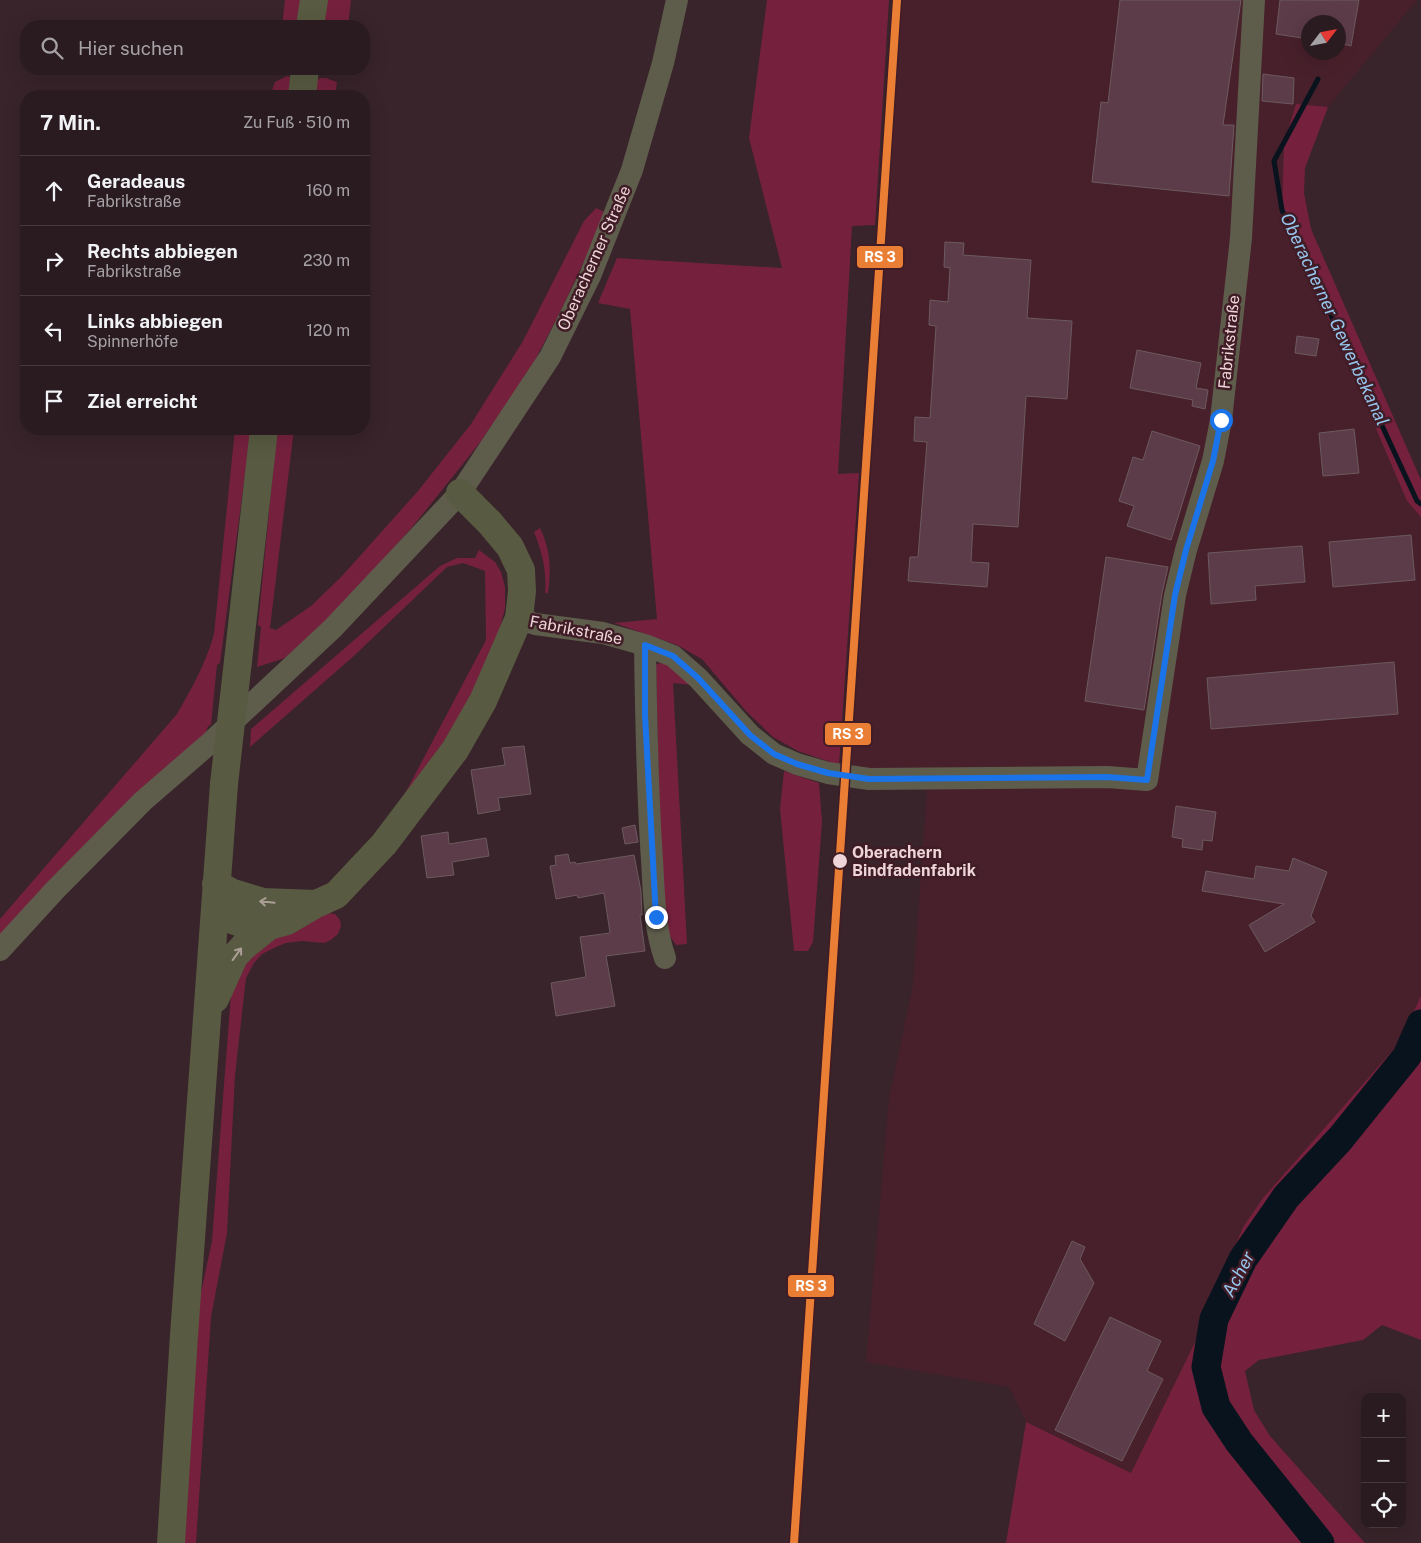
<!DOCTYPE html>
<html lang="de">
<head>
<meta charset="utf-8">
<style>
  :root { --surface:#2a1b20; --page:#322429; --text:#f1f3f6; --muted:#a5a1a5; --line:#46393e }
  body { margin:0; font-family:"Public Sans",sans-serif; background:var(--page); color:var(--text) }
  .controls { position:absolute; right:15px; bottom:15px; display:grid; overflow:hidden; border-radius:10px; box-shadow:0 5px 20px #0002 }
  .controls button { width:45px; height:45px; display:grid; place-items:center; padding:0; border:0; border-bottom:1px solid var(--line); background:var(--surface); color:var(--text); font:25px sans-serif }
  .compass { position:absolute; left:1301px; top:15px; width:45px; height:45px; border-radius:50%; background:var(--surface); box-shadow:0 5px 20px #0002; rotate:58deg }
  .stop { position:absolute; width:15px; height:15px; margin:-11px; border:4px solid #1a73e8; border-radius:50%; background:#fff }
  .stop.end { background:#1a73e8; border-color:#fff; box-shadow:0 1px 5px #0008 }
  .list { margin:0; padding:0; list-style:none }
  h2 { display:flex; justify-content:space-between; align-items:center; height:65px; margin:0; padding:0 20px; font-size:21px }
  h2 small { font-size:16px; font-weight:400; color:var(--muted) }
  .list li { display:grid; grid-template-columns:32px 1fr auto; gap:15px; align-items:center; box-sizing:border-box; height:70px; padding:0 20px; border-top:1px solid var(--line) }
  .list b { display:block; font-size:19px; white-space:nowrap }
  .list p { margin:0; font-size:16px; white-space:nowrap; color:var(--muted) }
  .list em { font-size:16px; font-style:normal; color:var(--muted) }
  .icon { flex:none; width:28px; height:28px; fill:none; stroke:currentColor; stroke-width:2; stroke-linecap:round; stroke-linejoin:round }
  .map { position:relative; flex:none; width:1421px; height:1543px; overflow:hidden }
  .search { position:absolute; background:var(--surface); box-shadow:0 5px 20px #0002; left:20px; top:20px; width:350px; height:55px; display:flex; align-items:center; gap:12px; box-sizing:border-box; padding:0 18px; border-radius:20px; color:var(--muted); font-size:19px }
  .panel { position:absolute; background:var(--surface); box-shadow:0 5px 20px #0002; left:20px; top:90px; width:350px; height:345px; border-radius:20px }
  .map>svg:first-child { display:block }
  .built { fill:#48202b; fill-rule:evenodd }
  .green { fill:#75213e }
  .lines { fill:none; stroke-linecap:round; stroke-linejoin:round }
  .stream { stroke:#08131d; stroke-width:5 }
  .river { stroke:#08131d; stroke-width:29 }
  .building { fill:#5d3c49; stroke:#6b5a5e }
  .minor { stroke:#5e5d4c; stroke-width:22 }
  .major { stroke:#585a41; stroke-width:28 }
  .major-bridge { stroke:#585a41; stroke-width:28 }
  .rail-1-casing { stroke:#401c26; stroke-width:11 }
  .rail-1 { stroke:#e97e34; stroke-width:8 }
  .oneway { stroke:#aa9e95 }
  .route { stroke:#1a73e8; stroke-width:6 }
  .stop-dot { fill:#edd5d9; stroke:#401c26; stroke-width:2 }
  .labels { text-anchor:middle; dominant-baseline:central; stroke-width:5; stroke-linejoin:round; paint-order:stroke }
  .street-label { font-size:16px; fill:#edd5d9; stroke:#401c26 }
  .stop-label { font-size:16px; font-weight:bold; fill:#edd5d9; stroke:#401c26; text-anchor:start }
  .water-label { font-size:18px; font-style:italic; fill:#96c6ee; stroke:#401c26 }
  .line-badge { stroke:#401c26; stroke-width:2 }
  .badge-label { font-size:14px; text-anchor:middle; font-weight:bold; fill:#fff }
</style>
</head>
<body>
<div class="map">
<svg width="1421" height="1543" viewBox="0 0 1421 1543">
  <rect width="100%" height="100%" fill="#38242a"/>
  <path class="built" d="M901,0H1417L1328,107L1296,104L1284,143L1282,210L1407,501L1421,517V996L1399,1043L1263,1198L1243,1227L1198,1336L1131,1473L1026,1422L1009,1387L866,1362L889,1099L913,985L927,790L873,788L850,784ZM1308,22H1338V52H1308Z"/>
  <path class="green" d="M285,0H305L301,26H282Z
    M325,0H351L348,26H321Z
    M767,0H889L875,225L852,226L838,474L859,473L839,765L798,751L773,737L746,711L702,659L677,645L614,623L657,619L630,309L598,303L617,258L782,268L749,138Z
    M287,76L292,77L293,96H270L275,82Z
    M320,78H326L337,82L335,96H313L314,83Z
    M1296,104L1328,107L1305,168L1304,193L1311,229L1421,480V517L1407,501L1282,210L1284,143Z
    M596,208L607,213L560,312L532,366L482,440L414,525L335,614L285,658L257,667L261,627L258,625L277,429H294L270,628L276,630L311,606L342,576L418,491L471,424L523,341L584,221Z
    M235,429H251L220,663L217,665L211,725L208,726L205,736L0,939V919L177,714C192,688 206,663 214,634Z
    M540,528C551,551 551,569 548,593H545C547,571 542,552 534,532Z
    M479,550L495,562L501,572L505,587V608L498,636L457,731L401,801L486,640L485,571L463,563L447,567L356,654L250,747L251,729L440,566L457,558H475Z
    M659,663L667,664L693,685L673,683L687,944L676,945L668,933L662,928L656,665Z
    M784,771L819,783L822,822L813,942L808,951H794L780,809Z
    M328,913L335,914L340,920L341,926L338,934L331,940L324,943L302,941L286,943L276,947L262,954L254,963L246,978L235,1075L227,1233L211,1317L196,1543H182L197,1311L212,1241L231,994L252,948Z
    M1421,996V1340L1382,1325L1363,1340L1259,1360L1245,1371L1254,1410L1270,1436L1365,1543H1006L1026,1422L1131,1473L1198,1336L1243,1227L1263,1198L1399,1043Z"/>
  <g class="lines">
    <path class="stream" d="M1318,79L1274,161L1282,210L1417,501L1421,504"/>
    <path class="river" d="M1320,1543L1239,1442L1216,1407L1206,1367L1214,1319L1243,1259L1275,1213L1286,1197L1340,1139L1407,1056L1421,1024"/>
  </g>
  <path class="building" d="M1120,0H1241L1223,125H1234L1229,196L1092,182L1101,102L1108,103Z
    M1280,0H1359L1351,46L1338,43V22H1308V39L1276,34Z
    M1263,74L1294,78L1293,104L1262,101Z
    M945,242L964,243L963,255L1031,260L1027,318L1072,321L1067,399L1026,396L1018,527L973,524L971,562L989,563L987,587L908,581L910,557H918L927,442L914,441L915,417L930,418L936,326L929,325L930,300L948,302L950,268L944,267Z
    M1297,336L1319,339L1316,356L1295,353Z
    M1137,350L1201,363L1196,388L1208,390L1205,409L1192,406L1193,400L1130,388Z
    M1354,429L1359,473L1323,476L1319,433Z
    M1152,431L1200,446L1171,540L1127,526L1134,506L1119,501L1133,457L1143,460Z
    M1411,535L1415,580L1333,587L1329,542Z
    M1302,546L1305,582L1255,586L1256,600L1211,604L1208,553Z
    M1106,557L1168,567L1162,593L1144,710L1085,701Z
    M1394,662L1398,714L1211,729L1207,678Z
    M524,746L531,794L498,798L500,810L478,814L471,770L505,765L502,748Z
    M1176,806L1216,812L1212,841L1203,840L1202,850L1182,847L1183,839L1172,837Z
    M635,825L638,842L625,844L622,828Z
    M448,832L449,844L486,838L489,856L452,862L454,875L427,878L421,836Z
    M568,854L570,863L575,862L576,864L634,855L641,891L642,915H640L645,951L606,956L615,1006L556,1016L551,983L586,977L580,937L610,933L604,893L578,898L577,895L556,899L550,866L556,865L555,856Z
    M1293,858L1327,872L1311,916L1315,922L1265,952L1249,925L1284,904L1202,891L1206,871L1254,879L1256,866L1289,871Z
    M1072,1241L1085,1247L1080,1259L1094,1283L1065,1341L1034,1324Z
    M1110,1317L1161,1341L1147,1371L1163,1379L1122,1461L1055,1430Z"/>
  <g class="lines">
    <path class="minor" d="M519,618L535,624L603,633L645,645L673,656L698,678L750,735L774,754L797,764L828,773L869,779L1107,777L1147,780L1175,595L1186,550L1213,461L1221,420L1241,238L1254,0
      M645,645C646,717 647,788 652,860C654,893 654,927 665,958
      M0,950L56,889L143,801L210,743L333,628L460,493L550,357L590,276L632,170L663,63L677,0"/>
    <path class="major" d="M310,26L314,0
      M302,96L305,69
      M238,661L264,429
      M216,884L233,893L263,902L316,904
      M215,911L232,920L248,926H269L287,921L316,904L336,895L384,844L455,750L483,701L519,618L522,591L521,570L510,547L490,523L460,493
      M215,999L234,957L243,947L269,926
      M171,1543L184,1335L224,784"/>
    <path class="major-bridge" d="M224,784L238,661"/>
    <defs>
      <path id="rail-1" d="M794,1543L897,0"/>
    </defs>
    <use href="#rail-1" class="rail-1-casing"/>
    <use href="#rail-1" class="rail-1"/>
  </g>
  <defs><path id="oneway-shaft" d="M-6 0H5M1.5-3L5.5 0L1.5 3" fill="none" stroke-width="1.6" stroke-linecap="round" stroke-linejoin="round" transform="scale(1.25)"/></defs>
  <g class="oneway">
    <use href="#oneway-shaft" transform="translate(267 902) rotate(-174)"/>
    <use href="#oneway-shaft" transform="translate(237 954) rotate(-54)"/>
  </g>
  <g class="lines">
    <path class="route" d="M656,917L645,715V645L673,656L698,678L750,735L774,754L797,764L828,773L869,779L1107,777L1147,780L1175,595L1186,550L1213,461L1221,420"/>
  </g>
  <circle class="stop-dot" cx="840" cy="861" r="8"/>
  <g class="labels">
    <g class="street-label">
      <text transform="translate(594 258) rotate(-66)">Oberacherner Straße</text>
      <text transform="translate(1229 342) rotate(-84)">Fabrikstraße</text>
      <text transform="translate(576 630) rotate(11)">Fabrikstraße</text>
    </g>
    <g class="stop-label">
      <text x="852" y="852">Oberachern<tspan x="852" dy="18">Bindfadenfabrik</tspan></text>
    </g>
    <g class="water-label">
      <text transform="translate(1335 319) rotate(65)">Oberacherner Gewerbekanal</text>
      <text transform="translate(1238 1274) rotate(-62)">Acher</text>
    </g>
  </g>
  <g class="line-badge">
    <rect x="856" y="245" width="48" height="24" rx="5" fill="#e97e34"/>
    <rect x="824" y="722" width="48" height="24" rx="5" fill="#e97e34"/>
    <rect x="787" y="1274" width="48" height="24" rx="5" fill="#e97e34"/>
  </g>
  <g class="badge-label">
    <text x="880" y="262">RS 3</text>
    <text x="848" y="739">RS 3</text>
    <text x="811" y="1291">RS 3</text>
  </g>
</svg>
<div class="controls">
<button>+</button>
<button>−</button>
<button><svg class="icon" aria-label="locate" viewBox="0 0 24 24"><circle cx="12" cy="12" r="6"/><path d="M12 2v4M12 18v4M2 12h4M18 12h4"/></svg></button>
</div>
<svg class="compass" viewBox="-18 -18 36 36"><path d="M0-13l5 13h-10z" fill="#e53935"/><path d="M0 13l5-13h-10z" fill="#a5a1a5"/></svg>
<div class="stop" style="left:1221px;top:420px"></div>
<div class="stop end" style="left:656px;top:917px"></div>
<div class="search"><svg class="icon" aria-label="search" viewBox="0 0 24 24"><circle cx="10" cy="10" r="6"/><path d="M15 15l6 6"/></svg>Hier suchen</div>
<section class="panel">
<h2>7 Min.<small>Zu Fuß · 510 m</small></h2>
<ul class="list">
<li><svg class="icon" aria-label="ahead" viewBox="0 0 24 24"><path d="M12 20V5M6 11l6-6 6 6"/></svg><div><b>Geradeaus</b><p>Fabrikstraße</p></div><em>160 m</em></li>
<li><svg class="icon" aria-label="right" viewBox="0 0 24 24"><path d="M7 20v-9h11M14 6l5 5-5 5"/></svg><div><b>Rechts abbiegen</b><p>Fabrikstraße</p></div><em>230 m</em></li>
<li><svg class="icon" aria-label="left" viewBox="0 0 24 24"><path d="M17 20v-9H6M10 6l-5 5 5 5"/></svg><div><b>Links abbiegen</b><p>Spinnerhöfe</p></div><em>120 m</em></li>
<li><svg class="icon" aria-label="arrive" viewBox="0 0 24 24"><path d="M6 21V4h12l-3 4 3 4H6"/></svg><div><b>Ziel erreicht</b></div></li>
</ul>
</section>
</div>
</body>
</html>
